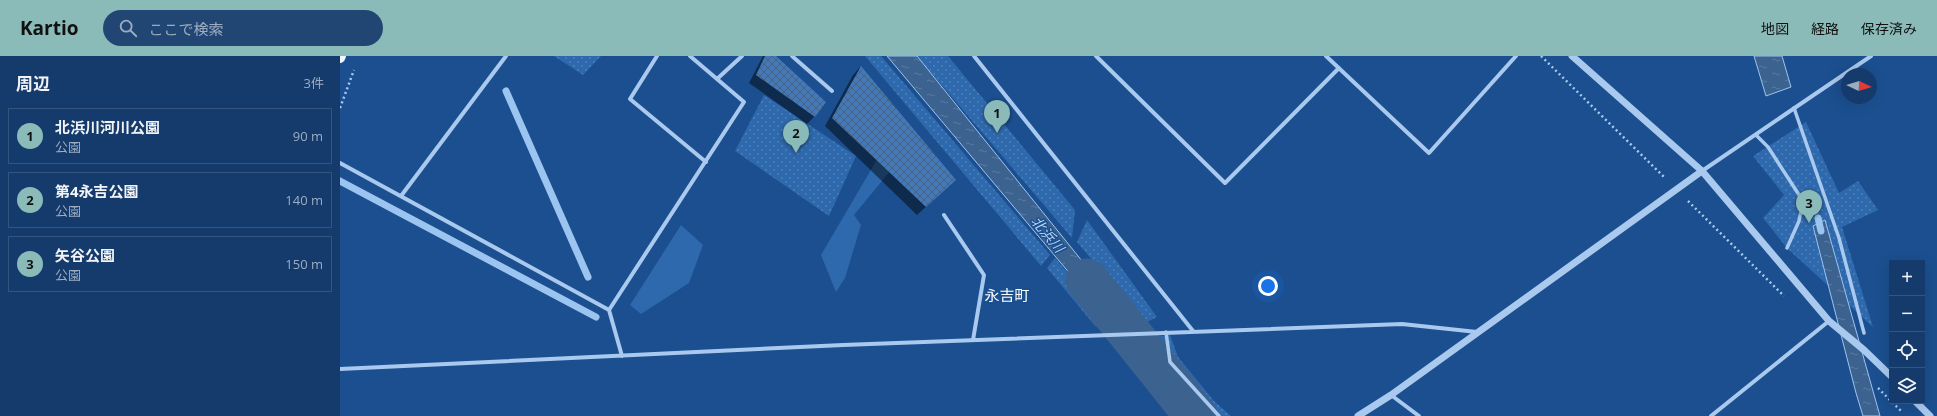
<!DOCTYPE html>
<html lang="ja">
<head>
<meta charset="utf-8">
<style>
  :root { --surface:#143b6b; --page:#214673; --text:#f1f3f6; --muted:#9dadc1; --line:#33557e; --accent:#8bbbb9 }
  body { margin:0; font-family:"Open Sans","Noto Sans JP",sans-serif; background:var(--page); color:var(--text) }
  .controls { position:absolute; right:12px; bottom:12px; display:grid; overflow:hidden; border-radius:0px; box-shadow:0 4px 16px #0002 }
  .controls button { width:36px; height:36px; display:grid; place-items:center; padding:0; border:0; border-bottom:1px solid var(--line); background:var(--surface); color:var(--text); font:20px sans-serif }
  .compass { position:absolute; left:1501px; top:12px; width:36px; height:36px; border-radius:50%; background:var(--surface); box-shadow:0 4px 16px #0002; rotate:94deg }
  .you { position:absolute; left:928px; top:230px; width:14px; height:14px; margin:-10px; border:3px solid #fff; border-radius:50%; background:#1a73e8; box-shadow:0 0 0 6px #1a73e833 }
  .badge { display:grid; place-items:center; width:26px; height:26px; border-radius:50%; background:var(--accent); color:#111; font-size:13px; font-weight:700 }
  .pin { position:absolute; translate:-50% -33px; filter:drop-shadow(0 1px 2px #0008) }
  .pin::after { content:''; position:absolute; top:21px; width:14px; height:12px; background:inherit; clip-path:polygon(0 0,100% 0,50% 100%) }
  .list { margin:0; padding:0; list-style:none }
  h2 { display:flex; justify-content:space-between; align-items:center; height:52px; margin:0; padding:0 16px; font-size:17px }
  h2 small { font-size:13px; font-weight:400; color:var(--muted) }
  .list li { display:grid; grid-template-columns:26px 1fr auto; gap:12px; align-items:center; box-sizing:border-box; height:56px; margin:0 8px 8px; padding:0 8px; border:1px solid var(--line); border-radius:0px }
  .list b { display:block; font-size:15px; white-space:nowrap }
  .list p { margin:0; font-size:13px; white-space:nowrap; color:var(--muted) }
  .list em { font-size:13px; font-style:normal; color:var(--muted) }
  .icon { flex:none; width:22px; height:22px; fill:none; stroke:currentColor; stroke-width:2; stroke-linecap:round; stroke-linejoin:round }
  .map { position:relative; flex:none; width:1597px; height:360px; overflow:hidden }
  header { display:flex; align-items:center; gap:24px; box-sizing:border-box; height:56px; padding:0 20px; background:var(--accent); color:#111 }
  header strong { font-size:19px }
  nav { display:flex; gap:22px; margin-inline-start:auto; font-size:14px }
  .search { width:280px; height:36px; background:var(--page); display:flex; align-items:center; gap:10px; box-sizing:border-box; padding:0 14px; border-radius:22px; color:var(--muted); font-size:15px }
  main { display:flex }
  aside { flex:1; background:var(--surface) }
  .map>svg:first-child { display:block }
  .grass { fill:#2e69ad }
  .park { fill:url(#park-dots) }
  .water { fill:url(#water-ripples); stroke:#9cc4f0 }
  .shadow { fill:#0007 }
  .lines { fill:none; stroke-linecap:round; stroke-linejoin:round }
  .stream { stroke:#9cc4f0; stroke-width:7 }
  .river { stroke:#3c6290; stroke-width:43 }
  .building { fill:url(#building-cross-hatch) }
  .path { stroke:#a9c9ee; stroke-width:2.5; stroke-dasharray:2 3; stroke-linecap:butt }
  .pedestrian { stroke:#a9c9ee; stroke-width:3.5 }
  .minor { stroke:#a9c9ee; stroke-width:4 }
  .tertiary { stroke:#a9c9ee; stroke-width:7 }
  .primary { stroke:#f0f6ff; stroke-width:10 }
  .labels { text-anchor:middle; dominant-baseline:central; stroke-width:3; stroke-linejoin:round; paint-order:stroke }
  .water-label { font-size:14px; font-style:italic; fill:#b5d3f5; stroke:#1b4f8f }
  .quarter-label { font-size:15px; fill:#fff; stroke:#1b4f8f }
</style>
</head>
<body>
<header>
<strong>Kartio</strong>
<div class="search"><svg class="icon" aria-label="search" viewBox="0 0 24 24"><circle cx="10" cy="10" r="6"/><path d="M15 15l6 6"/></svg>ここで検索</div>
<nav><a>地図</a><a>経路</a><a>保存済み</a></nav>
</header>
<main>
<aside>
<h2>周辺<small>3件</small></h2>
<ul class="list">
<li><span class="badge">1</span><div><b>北浜川河川公園</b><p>公園</p></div><em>90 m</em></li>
<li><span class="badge">2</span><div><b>第4永吉公園</b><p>公園</p></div><em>140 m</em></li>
<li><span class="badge">3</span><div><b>矢谷公園</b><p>公園</p></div><em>150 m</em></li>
</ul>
</aside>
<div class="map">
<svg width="1597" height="360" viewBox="0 0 1597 360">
  <defs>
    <pattern id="park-dots" width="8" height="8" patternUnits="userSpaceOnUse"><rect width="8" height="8" fill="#2e69ad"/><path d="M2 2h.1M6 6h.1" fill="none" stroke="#4d80b9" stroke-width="1.8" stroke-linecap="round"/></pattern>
    <pattern id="water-ripples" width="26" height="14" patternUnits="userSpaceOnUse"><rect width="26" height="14" fill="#3c6290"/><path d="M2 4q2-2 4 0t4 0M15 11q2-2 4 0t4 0" fill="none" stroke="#597aa1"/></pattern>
    <pattern id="building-cross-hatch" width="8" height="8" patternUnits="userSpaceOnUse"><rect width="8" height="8" fill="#4478b7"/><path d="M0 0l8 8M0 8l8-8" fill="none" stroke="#486282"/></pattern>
  </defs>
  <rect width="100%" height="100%" fill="#1b4f8f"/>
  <path class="grass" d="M539,100L551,114L514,159L521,169L505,222L496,236L481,199Z
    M341,169L363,189L349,227L301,258L290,249Z"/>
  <path class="park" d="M214,0H261L243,19Z
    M525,0H541L710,199L701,210Z
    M577,0H608L735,154L732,182Z
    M424,39L516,100L489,160L395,95Z
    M1466,66L1499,137L1518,125L1538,154L1502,171L1533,271L1447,192L1423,162L1444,139L1413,100Z
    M747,164L817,261L805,267L737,186Z
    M715,202L766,263L756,271L707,212Z
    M830,279L838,301L874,345L891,360H868L816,298L814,281Z"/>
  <path class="water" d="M547,0H577L796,272L773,269Z
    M1414,0H1442L1451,31L1426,40Z
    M1485,164L1540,360H1523L1516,337L1473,170Z
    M817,298L868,360H840L788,299Z"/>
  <path class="shadow" d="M423,0H434L475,60L467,68L409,27Z
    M520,11L607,131L577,159L485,70L513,19Z"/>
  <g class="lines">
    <path class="stream" d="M166,35L248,221
      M0,125L256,261
      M1478,162L1481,175"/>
    <path class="river" d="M747,224L856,360"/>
  </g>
  <path class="building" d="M425,0H436L486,46L475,61L416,19Z
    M521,10L616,124L586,151L492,62Z"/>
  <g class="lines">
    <path class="path" d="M1201,0L1325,122
      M0,52L14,14
      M1348,145L1444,240
      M1538,332L1561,355"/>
    <path class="pedestrian" d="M1454,52L1499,182L1524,277
      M1416,79L1428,91L1463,145L1459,165L1447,192
      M826,276L830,306L879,360"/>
    <path class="minor" d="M317,0L290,43L366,106
      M452,0L492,35
      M634,0L853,275
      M756,0L885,127L999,12
      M986,0L1089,97L1176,0
      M377,23L402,0
      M0,107L269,254L282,300
      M1362,115L1531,0
      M61,140L166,0
      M604,159L644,219L633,284
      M269,254L404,46L350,0
      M0,313L503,289L1062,268L1137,276
      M1051,339L1079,360
      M1371,360L1489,265"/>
    <path class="tertiary" d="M1232,0L1362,115L1489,265L1524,294L1552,321
      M1575,345L1590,360
      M1018,360L1051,339L1362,115"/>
    <path class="primary" d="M0,2L1,0"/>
  </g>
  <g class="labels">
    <g class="water-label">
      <text transform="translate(708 178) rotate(50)">北浜川</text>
    </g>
    <g class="quarter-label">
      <text x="667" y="239">永吉町</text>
    </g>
  </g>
</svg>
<div class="controls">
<button>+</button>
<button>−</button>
<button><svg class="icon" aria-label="locate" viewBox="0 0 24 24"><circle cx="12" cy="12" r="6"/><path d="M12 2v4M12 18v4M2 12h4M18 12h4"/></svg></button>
<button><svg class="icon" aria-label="layers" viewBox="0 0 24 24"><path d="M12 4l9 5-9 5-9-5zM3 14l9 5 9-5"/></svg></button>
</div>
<svg class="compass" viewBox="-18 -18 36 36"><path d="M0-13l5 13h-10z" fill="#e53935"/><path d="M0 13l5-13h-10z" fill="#9dadc1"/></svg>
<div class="you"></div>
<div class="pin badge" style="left:657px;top:77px">1</div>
<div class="pin badge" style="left:456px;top:97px">2</div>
<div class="pin badge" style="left:1469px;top:167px">3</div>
</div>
</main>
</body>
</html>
